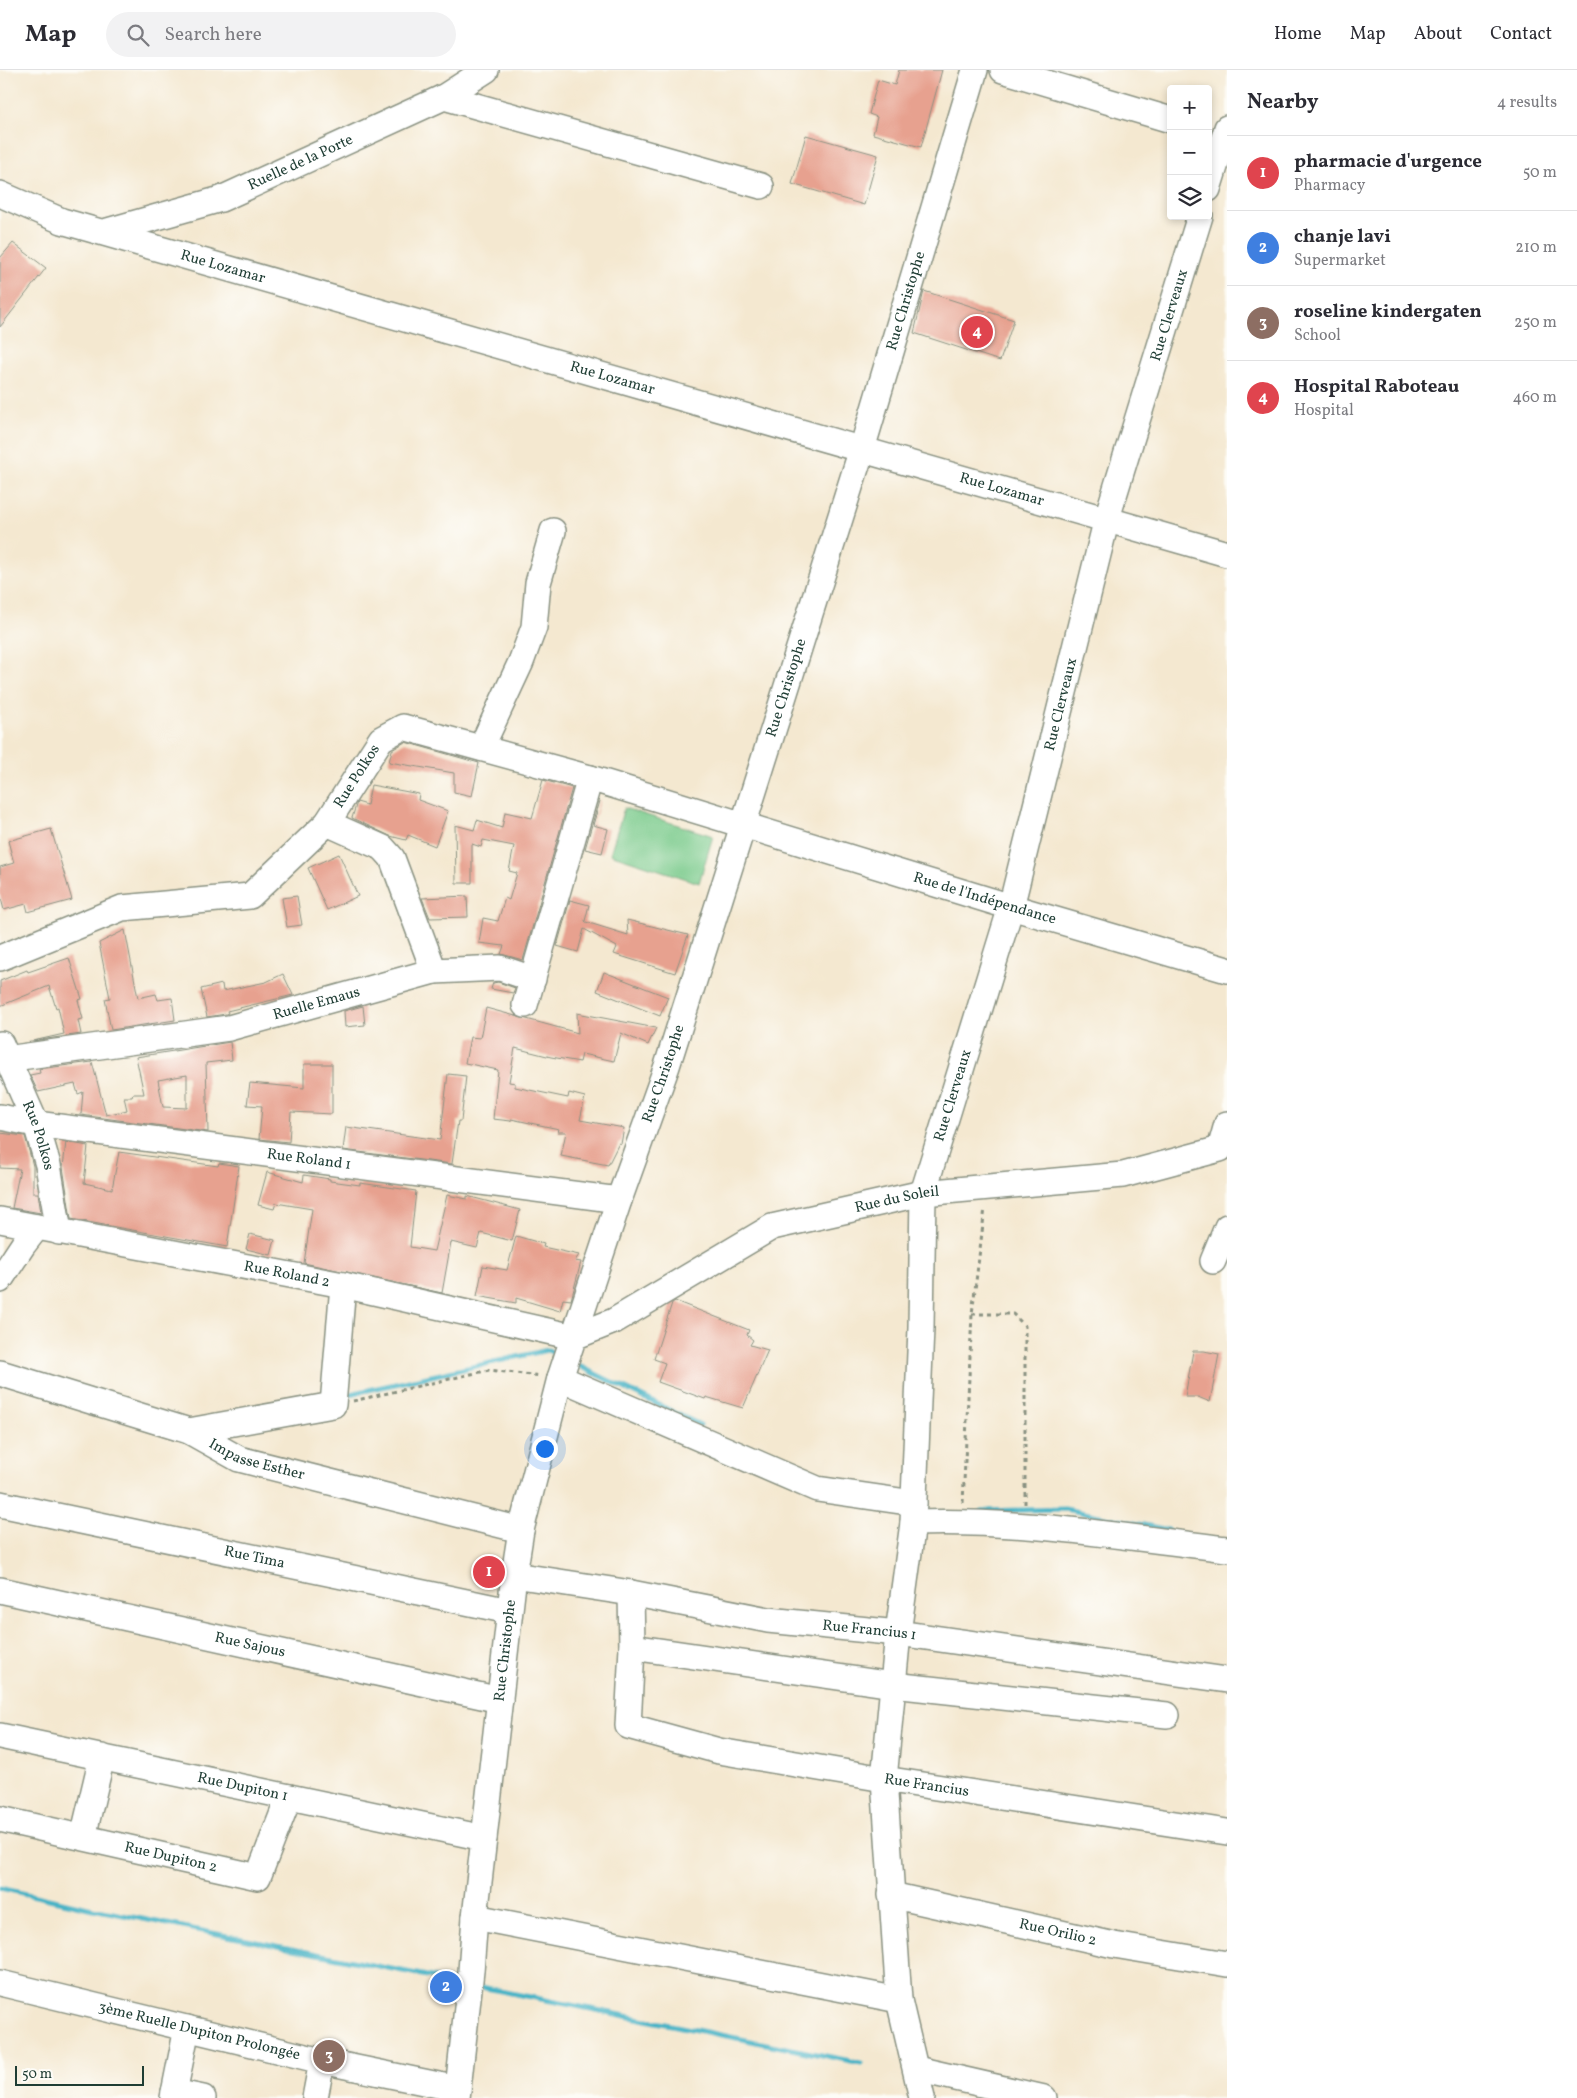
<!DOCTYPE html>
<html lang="en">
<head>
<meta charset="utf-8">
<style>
  :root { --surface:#fff; --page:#f2f2f3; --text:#2b2b33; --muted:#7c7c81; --line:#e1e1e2; --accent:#7c3aed }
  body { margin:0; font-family:Vollkorn,serif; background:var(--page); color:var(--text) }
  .controls { position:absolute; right:15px; top:15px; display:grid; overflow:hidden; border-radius:5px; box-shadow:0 2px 8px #0003 }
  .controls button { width:45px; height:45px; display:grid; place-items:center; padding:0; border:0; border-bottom:1px solid var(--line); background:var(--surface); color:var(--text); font:25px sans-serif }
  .scale { position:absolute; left:15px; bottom:12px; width:129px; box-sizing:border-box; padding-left:5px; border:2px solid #1f3d34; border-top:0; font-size:14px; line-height:18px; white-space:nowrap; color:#1f3d34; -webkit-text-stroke:4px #fdfcf7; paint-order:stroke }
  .you { position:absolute; left:544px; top:1378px; width:18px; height:18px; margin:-12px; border:4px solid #fff; border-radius:50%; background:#1a73e8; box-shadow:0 0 0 8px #1a73e833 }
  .badge { display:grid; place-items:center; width:32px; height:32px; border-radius:50%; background:var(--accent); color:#fff; font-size:16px; font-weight:700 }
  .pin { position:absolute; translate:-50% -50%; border:2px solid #fff; box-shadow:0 1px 5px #0006 }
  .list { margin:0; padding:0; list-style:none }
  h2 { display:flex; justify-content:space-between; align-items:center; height:65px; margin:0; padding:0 20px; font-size:21px }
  h2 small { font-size:16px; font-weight:400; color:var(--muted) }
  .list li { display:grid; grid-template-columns:32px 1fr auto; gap:15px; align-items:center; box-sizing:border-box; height:75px; padding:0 20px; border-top:1px solid var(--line) }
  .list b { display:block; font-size:19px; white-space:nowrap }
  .list p { margin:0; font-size:16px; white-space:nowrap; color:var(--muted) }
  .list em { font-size:16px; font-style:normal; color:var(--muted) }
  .icon { flex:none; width:28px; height:28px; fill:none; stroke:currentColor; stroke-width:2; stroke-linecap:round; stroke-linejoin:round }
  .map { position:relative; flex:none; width:1227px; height:2028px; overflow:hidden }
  header { display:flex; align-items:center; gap:30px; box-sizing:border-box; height:70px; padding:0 25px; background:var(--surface); border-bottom:1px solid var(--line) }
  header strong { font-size:24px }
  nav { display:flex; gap:28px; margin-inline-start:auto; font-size:18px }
  .search { width:350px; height:45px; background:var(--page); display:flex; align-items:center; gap:12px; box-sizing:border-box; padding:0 18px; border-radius:28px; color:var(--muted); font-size:19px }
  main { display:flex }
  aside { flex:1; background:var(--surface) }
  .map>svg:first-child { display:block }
  .green { fill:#79ca8b; stroke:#4c8460 }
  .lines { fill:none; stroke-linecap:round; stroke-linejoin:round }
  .stream { stroke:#49b4c6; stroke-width:5 }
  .building { fill:#e7a18f; fill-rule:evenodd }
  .minor-casing { stroke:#8a9282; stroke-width:28 }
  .path { stroke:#8a9282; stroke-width:3; stroke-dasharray:4 4; stroke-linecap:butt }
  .minor { stroke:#fff; stroke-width:25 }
  .labels { text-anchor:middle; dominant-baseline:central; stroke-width:4; stroke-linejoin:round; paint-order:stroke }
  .street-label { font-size:15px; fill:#1f3d34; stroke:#fdfcf7 }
</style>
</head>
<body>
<header>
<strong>Map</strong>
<div class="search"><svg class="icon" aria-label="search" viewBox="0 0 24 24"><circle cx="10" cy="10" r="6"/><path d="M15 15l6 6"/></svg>Search here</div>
<nav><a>Home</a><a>Map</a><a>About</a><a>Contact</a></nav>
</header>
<main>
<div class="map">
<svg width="1227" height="2028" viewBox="0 0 1227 2028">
  <rect width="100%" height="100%" fill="#fdfcf7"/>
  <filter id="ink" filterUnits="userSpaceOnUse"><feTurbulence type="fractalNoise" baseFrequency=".02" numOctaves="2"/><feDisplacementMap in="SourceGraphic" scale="10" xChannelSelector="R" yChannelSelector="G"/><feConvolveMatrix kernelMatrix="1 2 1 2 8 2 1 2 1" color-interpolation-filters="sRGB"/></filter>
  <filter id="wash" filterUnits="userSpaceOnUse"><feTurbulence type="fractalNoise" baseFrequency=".0096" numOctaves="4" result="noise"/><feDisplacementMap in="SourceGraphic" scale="20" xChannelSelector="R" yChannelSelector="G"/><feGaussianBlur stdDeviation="1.12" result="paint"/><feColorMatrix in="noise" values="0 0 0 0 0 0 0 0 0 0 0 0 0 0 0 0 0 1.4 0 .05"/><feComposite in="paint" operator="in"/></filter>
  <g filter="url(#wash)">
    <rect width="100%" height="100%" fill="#f4e8d0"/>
    <path class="green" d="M624,738L713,766L699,813L610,784Z"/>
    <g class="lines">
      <path class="stream" d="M573,1293L700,1355
        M341,1326L548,1280L559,1286
        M981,1441L1065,1439L1168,1460
        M0,1818L93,1839L462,1913
        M476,1916L861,1993"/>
    </g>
    <g id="blocks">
      <path class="building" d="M899,0H942L921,77L873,64L877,47L869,44L878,10L895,15Z
        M806,65L878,85L864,135L792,114Z
        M13,173L46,198L0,257V188Z
        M924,221L1014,250L1000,291L914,263Z
        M405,672L479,693L472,726L454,722V703L389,692L392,680Z
        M543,710L572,718L523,890L501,884L504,876L479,873L483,848L498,851L505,828L509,830L517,803L509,801L514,776L483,770L481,777L472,774V813H456L455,755L474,760L477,750L502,758L505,742L532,748Z
        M371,715L419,724L418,730L448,741L435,776L408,765L406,770L390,766L352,748L357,732L367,735Z
        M599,730L600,731L593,755L608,759L602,783L585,779Z
        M51,759L72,830L28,842L26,834L4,840L0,825V797L14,793L8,771Z
        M339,784L358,826L327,840L308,798Z
        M297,826L302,855L287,857L282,828Z
        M467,826L468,847L430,848L422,828Z
        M570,830L589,835L585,851L586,852L628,865L627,850L688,865L675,903L614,884L617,877L584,859L578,882L557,876Z
        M125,860L138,928L156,924L158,930L172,928L175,950L111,960L105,929L110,928L99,873Z
        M69,888L82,929L78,930L83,949L78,950L81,964L33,971L64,964L58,937L56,938L49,916L0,936V911L27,900L28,902Z
        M604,902L668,927L660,946L597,921Z
        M283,904L293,925L227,941L228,943L226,944L207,947L201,919L222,914L223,921L266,912Z
        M498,912L515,918L513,923L491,919L493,913Z
        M363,936L365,955L345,957L344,941Z
        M486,938L578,963L577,943L656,958L648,975L621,963L614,991L582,984L580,992L551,987L515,978L509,1012L515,1013V1017L568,1028L569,1023L585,1027L580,1050L624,1058L621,1074L619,1073L608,1095L561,1086L566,1062H558L559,1059L511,1049V1051L493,1049L498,1000L465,993L470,967L480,968Z
        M230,972L232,990L206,993L208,1062L81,1045L83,1022L78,1024L75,1014L38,1022L30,1005L40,1003L39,999L92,992L106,1045L127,1040L124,1027H132L133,1024H144L136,987ZM187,1005V1038L163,1037L158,1010Z
        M304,994H332V1044L291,1042L289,1072L259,1069L262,1036L247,1035L250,1013L304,1018Z
        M448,1004L466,1006L461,1051H458L452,1094L343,1080L346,1057L440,1070Z
        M0,1063L25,1066L33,1096V1123H38L41,1143L12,1138L20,1099L0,1098Z
        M66,1072L88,1076L84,1113L112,1119L119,1082L218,1096L219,1093L239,1096L227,1177L71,1149L63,1097Z
        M267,1102L303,1112L304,1105L330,1109V1111L360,1115V1113L416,1121L410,1177L434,1181L447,1125L467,1129V1126L520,1140L512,1171L481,1163L477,1178L451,1172L442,1223L304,1193L312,1139L276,1133L274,1139L258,1135Z
        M250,1164L275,1170L271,1185L246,1179Z
        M516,1166L544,1174L543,1177L579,1185L575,1191L581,1192L571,1230L563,1229L560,1241L516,1228V1233L477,1226L483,1196L507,1200Z
        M675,1231L749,1260L747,1265L753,1270L750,1275L768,1280L743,1338L706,1327L705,1329L658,1312L665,1293L654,1289L672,1233Z
        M1193,1281H1204L1219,1284L1210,1332L1198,1327H1185Z"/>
    </g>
  </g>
  <g filter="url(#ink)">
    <use href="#blocks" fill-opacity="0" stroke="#8a9282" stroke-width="1"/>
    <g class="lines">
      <defs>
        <g id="minor">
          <path d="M1003,0L1171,50"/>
          <path d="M444,27L761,116"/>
          <path d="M1208,119L1227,58"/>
          <path id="s1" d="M0,124L62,151L1227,484"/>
          <path id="s2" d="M104,162L221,129L444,27L486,0"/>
          <path d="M481,678L521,592L534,557L538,513L553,461"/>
          <path id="s3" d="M0,888L122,838L250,826L327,753L381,669L403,657L590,708L1011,837L1227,900"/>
          <path d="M434,901L500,898L533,909"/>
          <path d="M525,935L590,708"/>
          <path id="s4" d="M1,974L36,1054L48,1095L59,1162"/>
          <path id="s5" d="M6,989L229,958L434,901L392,788L383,778L327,753"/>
          <path id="s6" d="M0,1047L36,1054L619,1130"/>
          <path id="s7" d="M0,1150L343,1215L574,1267"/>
          <path d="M1213,1191L1227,1157"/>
          <path d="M0,1210L23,1175L37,1157"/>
          <path id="s8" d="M574,1267L614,1251L772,1157L923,1123L1123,1105L1220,1079L1227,1054"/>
          <path id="s9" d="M0,1303L189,1361L239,1389L521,1460"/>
          <path d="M560,1308L817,1419L914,1433"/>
          <path d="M189,1361L333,1335L343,1215"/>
          <path id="s10" d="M0,1434L509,1541"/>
          <path d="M913,1453C1018,1449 1123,1467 1227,1479"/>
          <path id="s11" d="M514,1505L631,1523L768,1550L898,1563L1227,1610"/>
          <path id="s12" d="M0,1520L500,1630"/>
          <path id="s13" d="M631,1523L632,1577L628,1656L719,1681L884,1709L1227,1762"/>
          <path d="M632,1577L893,1615L1167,1645"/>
          <path id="s14" d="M0,1666L484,1768"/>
          <path id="s15" d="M0,1749L258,1807L289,1727"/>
          <path d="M83,1767L102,1687"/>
          <path id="s16" d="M891,1825L1114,1875L1227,1894"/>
          <path d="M475,1847L899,1930"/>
          <path id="s17" d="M0,1913L322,1991L458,2019"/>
          <path d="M916,1999L1044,2028"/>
          <path d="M174,2022L203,2028"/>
          <path d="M173,2028L187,1958"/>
          <path d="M315,2028L322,1991"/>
          <path id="s18" d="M457,2028L471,1901L475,1847L514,1505L521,1460L560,1308L619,1130L667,996L862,379L975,0"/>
          <path id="s19" d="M922,2028L899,1930L884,1709L898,1563L913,1453L921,1258L923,1123L1011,837L1107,448L1200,146"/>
        </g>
      </defs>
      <use href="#minor" class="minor-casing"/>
      <path class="path" d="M972,1244H1013L1025,1256V1437
        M353,1331L489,1300L541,1306
        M963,1433L972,1244L985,1138"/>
      <use href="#minor" class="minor"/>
    </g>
  </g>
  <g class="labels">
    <g class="street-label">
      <text stroke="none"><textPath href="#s2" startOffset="209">Ruelle de la Porte</textPath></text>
      <text stroke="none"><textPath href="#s1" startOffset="235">Rue Lozamar</textPath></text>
      <text stroke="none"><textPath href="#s18" startOffset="1860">Rue Christophe</textPath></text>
      <text stroke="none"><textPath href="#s19" startOffset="1822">Rue Clerveaux</textPath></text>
      <text stroke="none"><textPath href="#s1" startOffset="640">Rue Lozamar</textPath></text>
      <text stroke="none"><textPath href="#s1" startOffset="1045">Rue Lozamar</textPath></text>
      <text stroke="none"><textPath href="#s18" startOffset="1455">Rue Christophe</textPath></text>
      <text stroke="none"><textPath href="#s19" startOffset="1418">Rue Clerveaux</textPath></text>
      <text stroke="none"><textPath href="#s3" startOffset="422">Rue Polkos</textPath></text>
      <text stroke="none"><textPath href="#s3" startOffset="1098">Rue de l'Indépendance</textPath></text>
      <text stroke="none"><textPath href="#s5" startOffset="316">Ruelle Emaus</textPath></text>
      <text stroke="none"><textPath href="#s18" startOffset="1050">Rue Christophe</textPath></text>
      <text stroke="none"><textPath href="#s19" startOffset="1012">Rue Clerveaux</textPath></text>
      <text stroke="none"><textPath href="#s4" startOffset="99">Rue Polkos</textPath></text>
      <text stroke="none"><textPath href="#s6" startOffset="312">Rue Roland 1</textPath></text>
      <text stroke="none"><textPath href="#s8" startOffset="355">Rue du Soleil</textPath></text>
      <text stroke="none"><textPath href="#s7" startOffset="292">Rue Roland 2</textPath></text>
      <text stroke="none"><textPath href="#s9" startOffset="272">Impasse Esther</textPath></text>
      <text stroke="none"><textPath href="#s10" startOffset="260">Rue Tima</textPath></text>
      <text stroke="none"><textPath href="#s11" startOffset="360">Rue Francius 1</textPath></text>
      <text stroke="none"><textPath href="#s12" startOffset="256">Rue Sajous</textPath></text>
      <text stroke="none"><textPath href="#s18" startOffset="450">Rue Christophe</textPath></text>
      <text stroke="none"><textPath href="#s13" startOffset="438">Rue Francius</textPath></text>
      <text stroke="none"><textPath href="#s14" startOffset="248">Rue Dupiton 1</textPath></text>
      <text stroke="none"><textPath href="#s15" startOffset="175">Rue Dupiton 2</textPath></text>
      <text stroke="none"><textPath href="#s16" startOffset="171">Rue Orilio 2</textPath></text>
      <text stroke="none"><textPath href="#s17" startOffset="205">3ème Ruelle Dupiton Prolongée</textPath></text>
    </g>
  </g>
</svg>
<div class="controls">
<button>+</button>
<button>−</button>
<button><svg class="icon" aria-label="layers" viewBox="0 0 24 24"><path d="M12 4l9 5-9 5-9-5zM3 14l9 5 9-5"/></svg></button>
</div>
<div class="scale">50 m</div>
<div class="you"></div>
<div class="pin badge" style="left:489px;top:1502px;background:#e0444e">1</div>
<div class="pin badge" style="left:446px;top:1917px;background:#3f7fe0">2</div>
<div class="pin badge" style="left:329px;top:1986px;background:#8d6e63">3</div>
<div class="pin badge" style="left:977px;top:262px;background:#e0444e">4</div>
</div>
<aside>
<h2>Nearby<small>4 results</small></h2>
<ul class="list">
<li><span class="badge" style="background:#e0444e">1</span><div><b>pharmacie d'urgence</b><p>Pharmacy</p></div><em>50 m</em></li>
<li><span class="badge" style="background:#3f7fe0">2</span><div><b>chanje lavi</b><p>Supermarket</p></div><em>210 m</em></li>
<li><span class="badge" style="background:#8d6e63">3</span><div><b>roseline kindergaten</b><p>School</p></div><em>250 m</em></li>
<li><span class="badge" style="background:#e0444e">4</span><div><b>Hospital Raboteau</b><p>Hospital</p></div><em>460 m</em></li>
</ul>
</aside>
</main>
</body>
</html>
